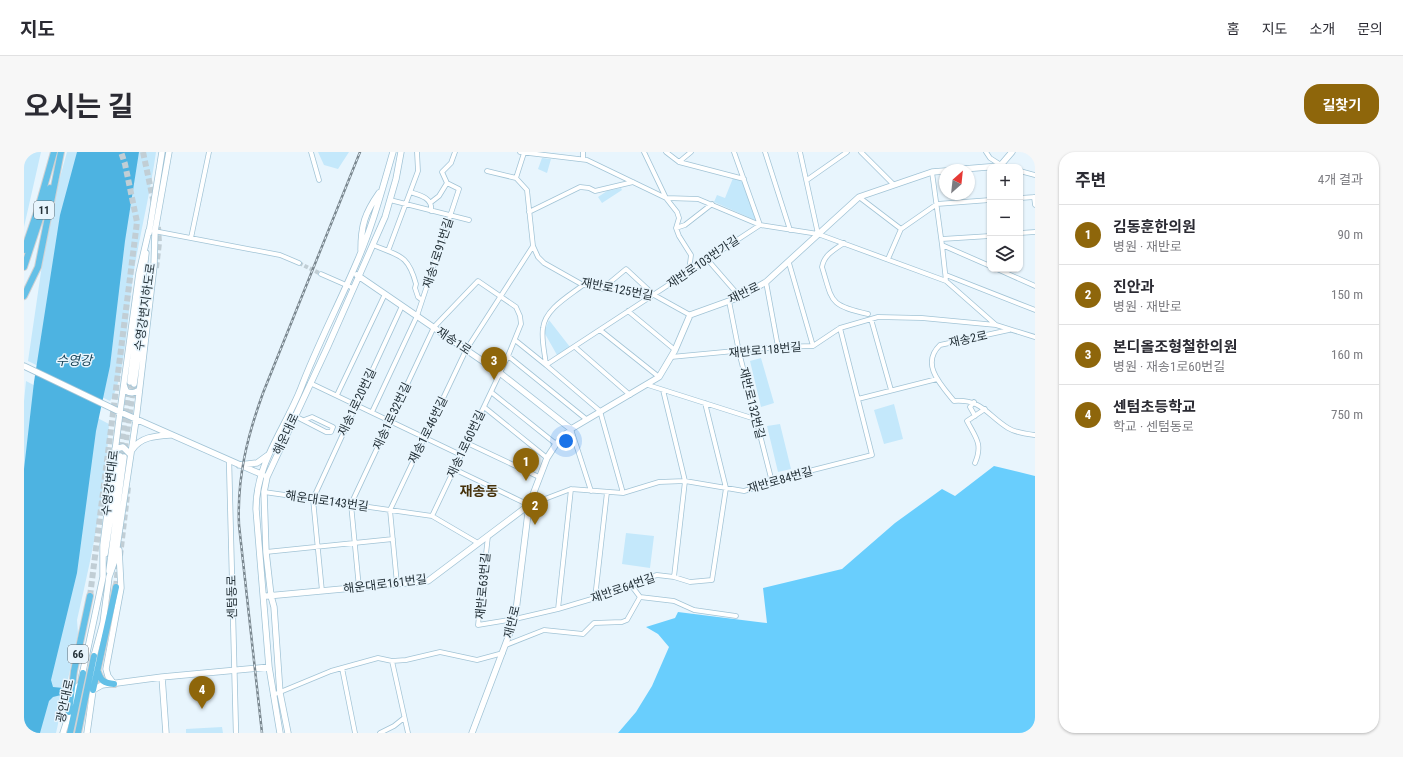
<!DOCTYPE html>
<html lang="ko">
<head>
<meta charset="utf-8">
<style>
  :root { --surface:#fff; --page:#f7f7f7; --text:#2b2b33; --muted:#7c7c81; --line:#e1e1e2; --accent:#8e660b }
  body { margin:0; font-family:"Roboto Condensed","Noto Sans KR",sans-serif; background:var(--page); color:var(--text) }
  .controls { position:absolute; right:12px; top:12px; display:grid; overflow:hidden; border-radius:8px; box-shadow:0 1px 3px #0004 }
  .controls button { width:36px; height:36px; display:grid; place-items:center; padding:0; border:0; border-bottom:1px solid var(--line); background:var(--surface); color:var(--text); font:20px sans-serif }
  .compass { position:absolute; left:915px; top:12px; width:36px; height:36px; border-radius:50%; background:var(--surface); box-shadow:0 1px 3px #0004; rotate:27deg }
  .you { position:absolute; left:542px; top:289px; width:14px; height:14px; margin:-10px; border:3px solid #fff; border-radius:50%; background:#1a73e8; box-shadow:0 0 0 6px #1a73e833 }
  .badge { display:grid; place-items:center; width:26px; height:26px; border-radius:50%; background:var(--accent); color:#fff; font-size:13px; font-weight:700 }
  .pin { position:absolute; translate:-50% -33px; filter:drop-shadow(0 1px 2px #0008) }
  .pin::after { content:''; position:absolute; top:21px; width:14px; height:12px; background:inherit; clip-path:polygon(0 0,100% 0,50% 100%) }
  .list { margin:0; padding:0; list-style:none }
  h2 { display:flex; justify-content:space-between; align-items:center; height:52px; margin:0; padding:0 16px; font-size:17px }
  h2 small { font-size:13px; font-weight:400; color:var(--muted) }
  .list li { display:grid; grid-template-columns:26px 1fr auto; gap:12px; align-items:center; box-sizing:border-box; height:60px; padding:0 16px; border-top:1px solid var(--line) }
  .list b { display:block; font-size:15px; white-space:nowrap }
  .list p { margin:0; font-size:13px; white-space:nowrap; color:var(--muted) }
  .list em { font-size:13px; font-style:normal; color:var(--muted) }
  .icon { flex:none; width:22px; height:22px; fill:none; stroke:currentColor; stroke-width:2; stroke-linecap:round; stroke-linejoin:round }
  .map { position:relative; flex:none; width:1011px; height:581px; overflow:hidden; border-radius:16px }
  header { display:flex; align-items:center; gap:24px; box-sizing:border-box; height:56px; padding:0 20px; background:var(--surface); border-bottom:1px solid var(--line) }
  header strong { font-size:19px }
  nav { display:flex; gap:22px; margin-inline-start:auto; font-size:14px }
  .intro { display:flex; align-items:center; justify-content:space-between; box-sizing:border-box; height:96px; padding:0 24px }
  h1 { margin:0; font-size:28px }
  .button { padding:10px 18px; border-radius:16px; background:var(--accent); color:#fff; font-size:14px; font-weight:700 }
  main { display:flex; gap:24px; padding:0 24px }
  aside { flex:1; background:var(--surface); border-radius:16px; box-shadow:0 1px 3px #0004 }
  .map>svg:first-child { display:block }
  .green { fill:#c4e8fb }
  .forest { fill:#69cefd }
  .water { fill:#4db3e1 }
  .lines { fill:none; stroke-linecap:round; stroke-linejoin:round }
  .minor-tunnel { stroke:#c1ced5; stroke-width:4; stroke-dasharray:4 2; stroke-linecap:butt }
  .secondary-tunnel { stroke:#c1ced5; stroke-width:5.5; stroke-dasharray:5.5 3; stroke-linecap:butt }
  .trunk-tunnel { stroke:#c1ced5; stroke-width:6; stroke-dasharray:6 3; stroke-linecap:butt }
  .minor-casing { stroke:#a2c4d6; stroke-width:5.5 }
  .tertiary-casing { stroke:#a2c4d6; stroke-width:6 }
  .secondary-casing { stroke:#a2c4d6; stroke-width:7 }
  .trunk-casing { stroke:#cfd1d3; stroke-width:8 }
  .minor { stroke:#fff; stroke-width:4 }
  .tertiary { stroke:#fff; stroke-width:4.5 }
  .secondary { stroke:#fff; stroke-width:5.5 }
  .trunk { stroke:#64c0e7; stroke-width:6 }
  .rail-casing { stroke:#7a878f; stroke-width:2.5 }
  .rail { stroke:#e8f5fd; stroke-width:1; stroke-dasharray:3; stroke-linecap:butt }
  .labels { text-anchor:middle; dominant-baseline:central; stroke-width:3; stroke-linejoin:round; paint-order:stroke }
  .shield { fill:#e8f5fd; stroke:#5e6b72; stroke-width:1 }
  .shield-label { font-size:11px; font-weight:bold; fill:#233037 }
  .street-label { font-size:12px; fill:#233037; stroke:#e8f5fd }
  .water-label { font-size:13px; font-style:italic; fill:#154155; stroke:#e8f5fd }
  .quarter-label { font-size:14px; font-weight:bold; fill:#45310a; stroke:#e8f5fd }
</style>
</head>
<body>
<header>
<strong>지도</strong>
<nav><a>홈</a><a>지도</a><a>소개</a><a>문의</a></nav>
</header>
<div class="intro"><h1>오시는 길</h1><a class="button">길찾기</a></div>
<main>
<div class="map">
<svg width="1011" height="581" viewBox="0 0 1011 581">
  <rect width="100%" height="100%" fill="#e8f5fd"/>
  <path class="green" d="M0,0H17L0,75Z
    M43,0H132C126,42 116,82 109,124C105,149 101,233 86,249L4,209L25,65Z
    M294,0H325L314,17L300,13Z
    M518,6L527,7L523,21L514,17Z
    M709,26L718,28L733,69L690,50L693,43L701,46Z
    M597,36L598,38L578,51L574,45L583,39Z
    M525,168L546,195L533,203L520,180Z
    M737,206L750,251L737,255L726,209Z
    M2,229L85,272C82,339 68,403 53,468L54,482L32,581H0V249Z
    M870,252L879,287L860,292L850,258Z
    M756,272L767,317L754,320L743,274Z
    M602,381L630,384L626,416L598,412Z
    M198,575L199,581H162V577Z"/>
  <path class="forest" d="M970,314L1011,324V581H594L612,560L628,534L645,495L634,482L622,475L651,466L654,460L743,471L739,436L818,417L871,371L918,337L931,344Z"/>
  <path class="water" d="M53,0H115L101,89L86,214L72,279L53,421L27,528L29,535L39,536L37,543L29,545L25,549L16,581H0V317L10,230L36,63Z"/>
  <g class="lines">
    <path class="minor-tunnel" d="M275,111L297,122"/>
    <path class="secondary-tunnel" d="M96,304L106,230
      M100,305L110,232"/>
    <path class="trunk-tunnel" d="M119,0L133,66
      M132,116L135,91L134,75
      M96,404L104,335
      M92,435L94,415
      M66,444L113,70L101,12L97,0"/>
    <defs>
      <path id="minor" d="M287,0L295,28
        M496,0L563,8L642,46L674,47L736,73L794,82L922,129
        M620,0L642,46L653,60L655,66L652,76L655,84L667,103L665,119
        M642,0L655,10L720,27
        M741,0L766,78
        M776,0L794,82
        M837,0L870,33
        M962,0L966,6L980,15
        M500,1L492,26L503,38L509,94L514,105L520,111L559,133L630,143L666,163
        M559,7V0
        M655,10L667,0
        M463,19L492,26
        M996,19L1011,23
        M908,20L918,93L966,114
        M783,28L823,0
        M386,40C396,43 409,46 407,59
        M835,45L877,77
        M1010,45L1011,53
        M996,46L1011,45
        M366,48L445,68
        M406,51L415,44L423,31
        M505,60L556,35L565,36L571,39L609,30
        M652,76L661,73L688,52
        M130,79L256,103L275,111
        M996,81L1011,80
        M167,86L185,0
        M918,87L966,84
        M820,91C810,98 800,103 798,115C809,151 805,153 844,162
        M349,93C375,104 384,102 392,132L391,136L394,145L398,148
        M918,93L922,129L972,173L1011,185
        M364,99L394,19L393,0
        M683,107L716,145
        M864,107L877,77L913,52L966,48
        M765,111L789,194
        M973,117L1011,134
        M297,122L329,136
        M922,123L1011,158
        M742,130L754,195
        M559,133C545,144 521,157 519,176C517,187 521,202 522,213L576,259L599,341
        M578,137L602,117L630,143
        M705,149L715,200L748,330
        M604,159L651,198
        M847,167L867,238
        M576,178L635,225
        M985,178L916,193C896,212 917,233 930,249C958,247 963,263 984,276C992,281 1002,282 1011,283
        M491,188L522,213L736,73L710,0
        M551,195L606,243
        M484,204L562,267
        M647,205L754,195L789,194L816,176L854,165L898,166L972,173
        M286,231L437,303
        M624,233L731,267
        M639,238L661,329L650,425
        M467,240L532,292
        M313,243L361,142
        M834,247L913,227
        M950,250L946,255L951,264
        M460,255L523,306
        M348,260L393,164L435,37L423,31L418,20L427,11L431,0
        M265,261L302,280H307L309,275L288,265L280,268
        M547,277L567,339
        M443,291L515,325
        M951,311C959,292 952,286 943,269L961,257
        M430,317L505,353L547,337L599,341L635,330L661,329L720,339L789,318L848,303L816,176
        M240,340L408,364L454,391
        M464,384L454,473L491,467L534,457L598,438L616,428L633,423L650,425L666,430L688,428L702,336L681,251
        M242,400L369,387
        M373,432L366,358L442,198L509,94
        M607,433L616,445
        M335,436L327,352L410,175L454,129L492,155L496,164L497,172L484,204L408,364
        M298,439L289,347L378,154
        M616,445L650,449L670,458L712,464
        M571,446L583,340
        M534,457L547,337
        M482,493L520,478L559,482L570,471L598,470L603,468L616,445
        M368,509L384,581
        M318,516L331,581
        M249,543L307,519L354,506L368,509L382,508L416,500L453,508L479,501
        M356,581L370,574L380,566"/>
      <path id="tertiary" d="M205,309L212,581"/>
      <path id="secondary" d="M927,18L976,14L988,0
        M125,81L138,0
        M337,98C337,73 341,61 355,41
        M333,123L476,221L547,277
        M0,214L96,260L239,323
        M106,230L122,101
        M110,232L126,121
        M100,233L102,239C107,242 110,241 115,238
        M91,297L99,295L106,302
        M108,298C116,285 131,284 146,283
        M215,313L233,311L244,303
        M81,402L96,304
        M85,419L100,305
        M243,444L404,429L505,353
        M58,524L79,425V393L96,260L115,121L125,78
        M138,525L142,581
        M90,532L84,524L82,517L97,436L95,398
        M69,538L78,533L138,525L245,515
        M39,581L54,534
        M63,581L69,538L70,504L79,471L85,425L91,408L112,268L130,114L131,79L145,0
        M256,581L245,515L232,357C232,311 261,277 277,236C293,194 314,154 332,112C348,76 358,38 369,0
        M264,581L256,541L250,455L247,444L242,400L240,340L243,325L304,194L361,65L372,27L377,0
        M448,581L491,467L505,353L523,306L532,292L547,277L635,225L651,198L666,163L716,145L742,130L835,45L908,20L921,19"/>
      <path id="trunk" d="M0,98L13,60L30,0
        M0,115L26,36
        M0,144L14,115L37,0
        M74,520C77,529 80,531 90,532
        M69,538L92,435
        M45,560L50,519L66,444
        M46,581L59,521
        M54,581L70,504"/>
    </defs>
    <use href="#minor" class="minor-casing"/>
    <use href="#tertiary" class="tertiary-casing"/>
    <use href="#secondary" class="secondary-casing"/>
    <use href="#trunk" class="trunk-casing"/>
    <use href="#minor" class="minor"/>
    <use href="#tertiary" class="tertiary"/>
    <use href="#secondary" class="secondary"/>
    <use href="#trunk" class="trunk"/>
    <defs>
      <path id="rail" d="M238,581L215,373C213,326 223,285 239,241L336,0"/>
    </defs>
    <use href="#rail" class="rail-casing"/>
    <use href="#rail" class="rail"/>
  </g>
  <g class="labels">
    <g class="shield">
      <rect x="10" y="49" width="20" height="18" rx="3"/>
      <rect x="44" y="493" width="20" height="18" rx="3"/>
    </g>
    <g class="shield-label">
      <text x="20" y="58">11</text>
      <text x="54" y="502">66</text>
    </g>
    <g class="street-label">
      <text transform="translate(414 101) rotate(-72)">재송1로91번길</text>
      <text transform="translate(679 110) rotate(-34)">재반로103번가길</text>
      <text transform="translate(593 137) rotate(11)">재반로125번길</text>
      <text transform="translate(720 141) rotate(-26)">재반로</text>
      <text transform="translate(121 155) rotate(-82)">수영강변지하도로</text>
      <text transform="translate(944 187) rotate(-12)">재송2로</text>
      <text transform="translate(430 189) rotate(34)">재송1로</text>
      <text transform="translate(741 198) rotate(-5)">재반로118번길</text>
      <text transform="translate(333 250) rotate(-65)">재송1로20번길</text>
      <text transform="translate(728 251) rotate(76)">재반로132번길</text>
      <text transform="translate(368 264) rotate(-65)">재송1로32번길</text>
      <text transform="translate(404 278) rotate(-64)">재송1로46번길</text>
      <text transform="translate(262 282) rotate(-65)">해운대로</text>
      <text transform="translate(442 292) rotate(-65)">재송1로60번길</text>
      <text transform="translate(756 328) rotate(-16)">재반로84번길</text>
      <text transform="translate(86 331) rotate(-83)">수영강변대로</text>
      <text transform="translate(303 349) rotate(8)">해운대로143번길</text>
      <text transform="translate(361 432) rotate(-7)">해운대로161번길</text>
      <text transform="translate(459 434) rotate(-85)">재반로63번길</text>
      <text transform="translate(599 436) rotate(-19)">재반로64번길</text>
      <text transform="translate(208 445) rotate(-91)">센텀동로</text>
      <text transform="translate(488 470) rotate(-76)">재반로</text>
      <text transform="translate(41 549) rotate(-78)">광안대로</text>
    </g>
    <g class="water-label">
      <text x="50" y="208">수영강</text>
    </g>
    <g class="quarter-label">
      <text x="455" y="339">재송동</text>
    </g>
  </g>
</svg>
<div class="controls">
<button>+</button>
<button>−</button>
<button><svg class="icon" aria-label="layers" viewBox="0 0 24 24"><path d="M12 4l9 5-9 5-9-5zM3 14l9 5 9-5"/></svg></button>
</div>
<svg class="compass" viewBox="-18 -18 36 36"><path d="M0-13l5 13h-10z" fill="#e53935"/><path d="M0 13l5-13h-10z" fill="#7c7c81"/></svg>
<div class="you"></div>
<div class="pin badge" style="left:502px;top:329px">1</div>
<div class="pin badge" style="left:511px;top:373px">2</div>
<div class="pin badge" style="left:470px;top:228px">3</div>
<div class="pin badge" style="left:178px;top:557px">4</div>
</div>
<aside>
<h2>주변<small>4개 결과</small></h2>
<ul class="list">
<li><span class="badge">1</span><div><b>김동훈한의원</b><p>병원 · 재반로</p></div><em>90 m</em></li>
<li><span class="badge">2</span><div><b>진안과</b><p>병원 · 재반로</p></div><em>150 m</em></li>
<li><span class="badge">3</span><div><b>본디올조형철한의원</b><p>병원 · 재송1로60번길</p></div><em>160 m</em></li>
<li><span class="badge">4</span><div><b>센텀초등학교</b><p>학교 · 센텀동로</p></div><em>750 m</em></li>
</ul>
</aside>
</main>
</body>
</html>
